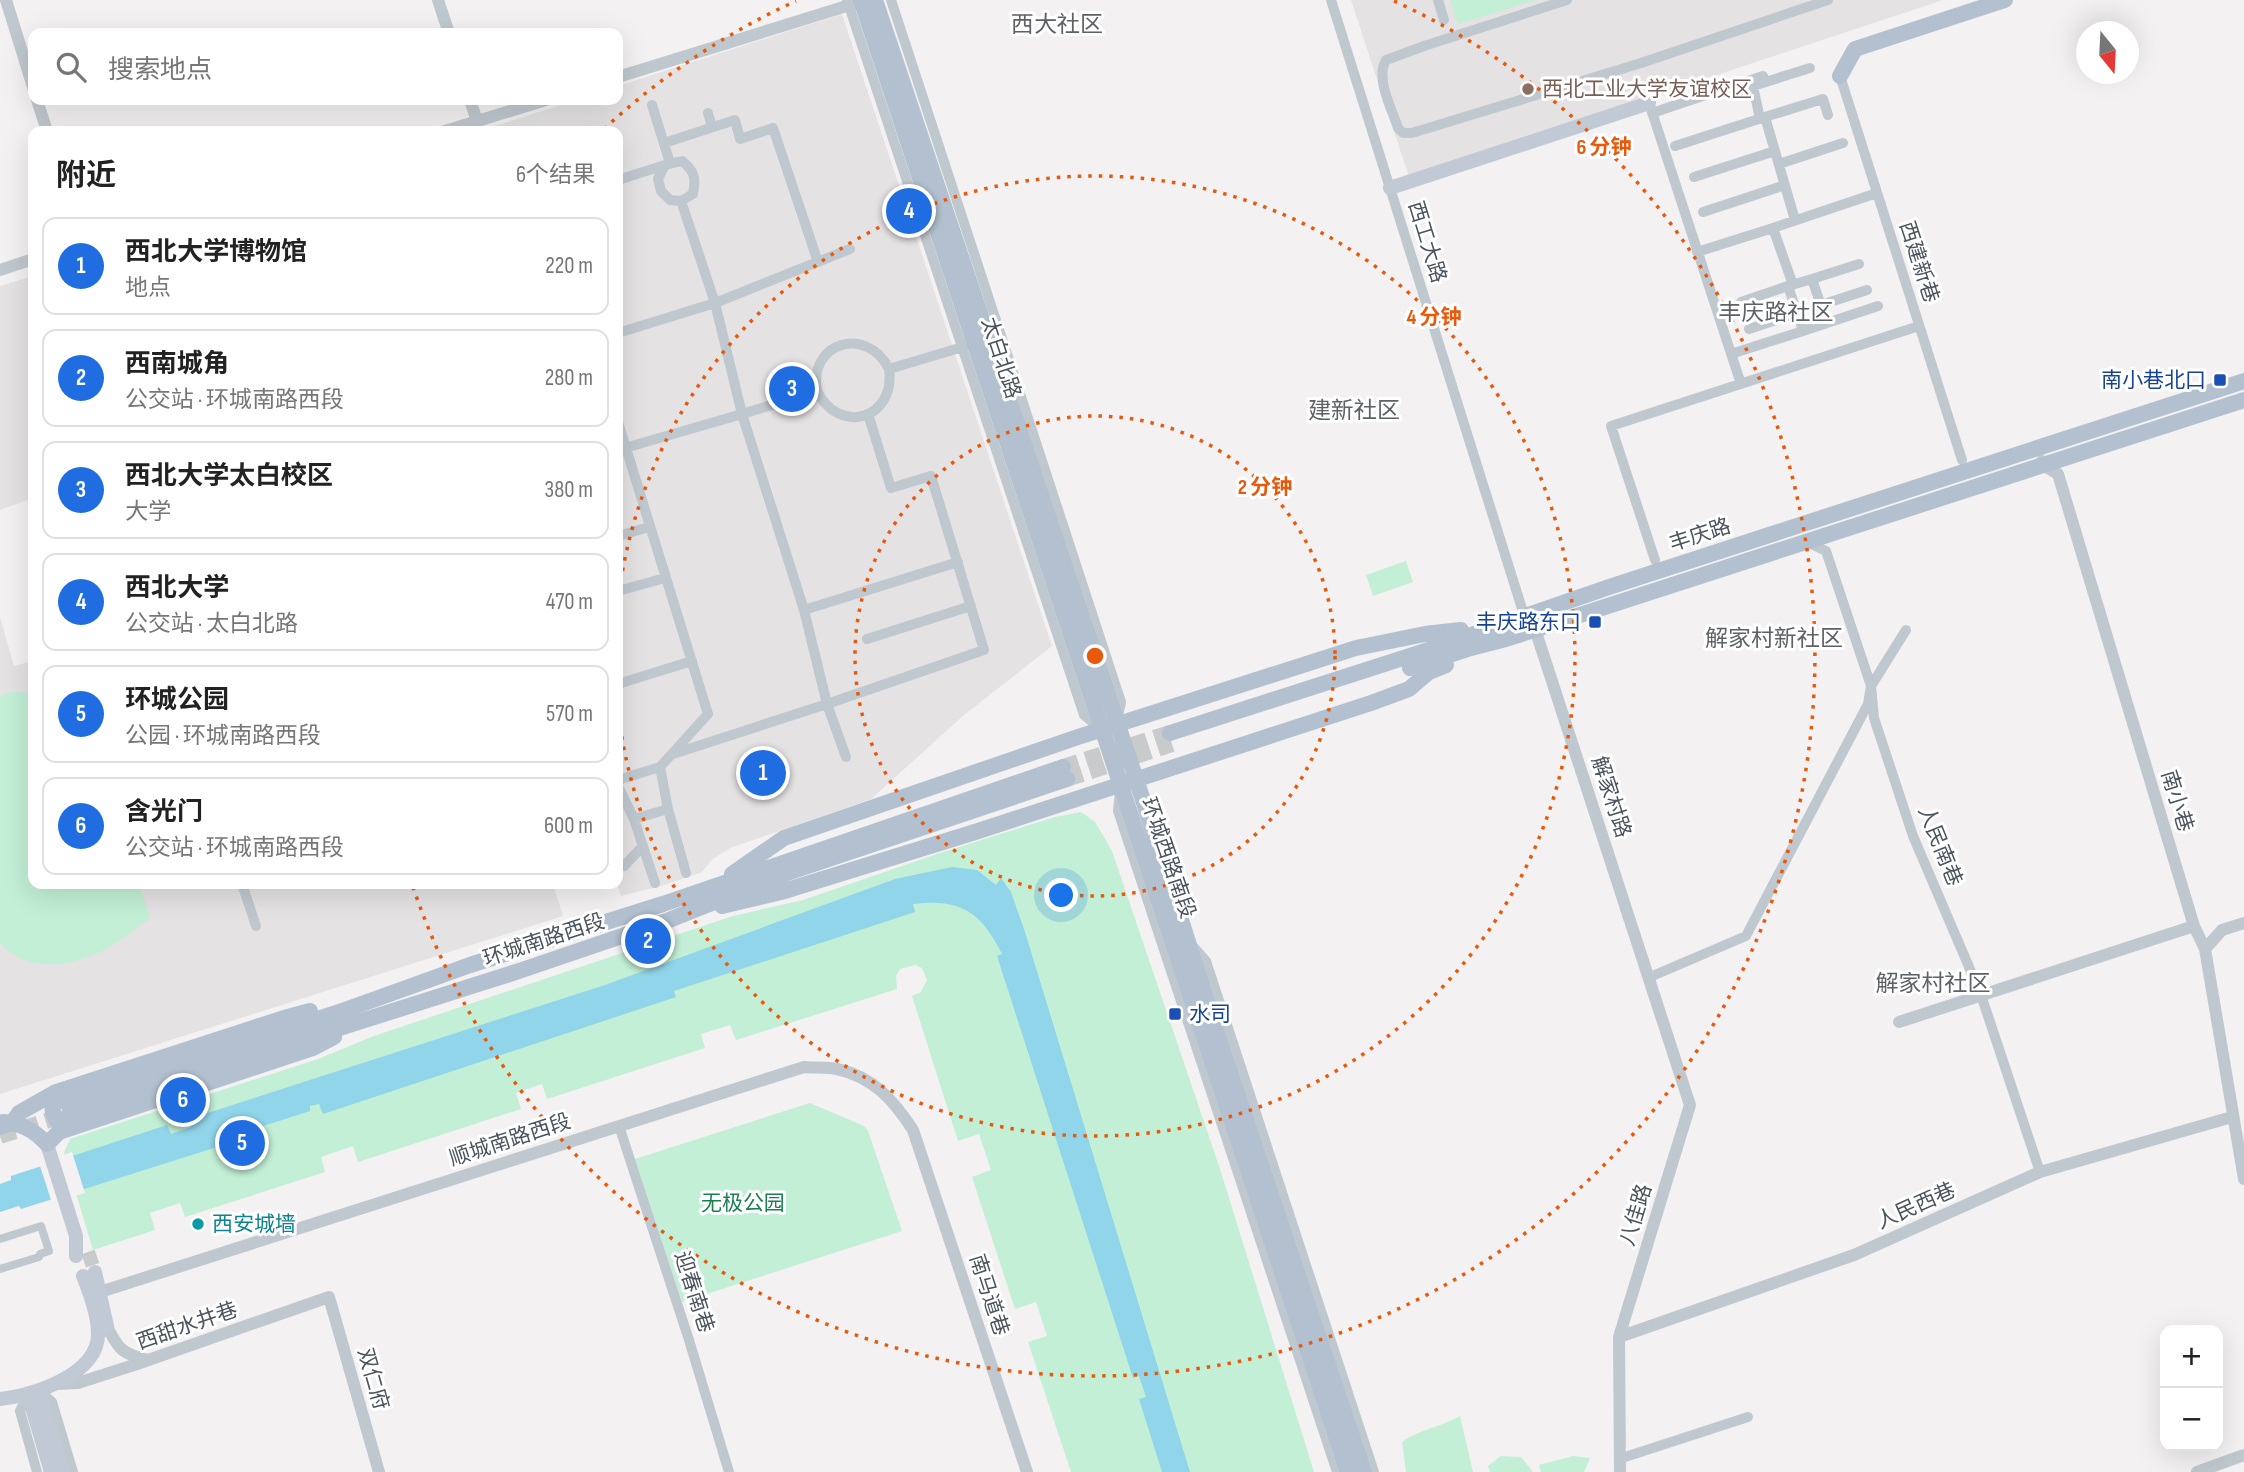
<!DOCTYPE html>
<html lang="zh">
<head>
<meta charset="utf-8">
<style>
  :root { --surface:#fff; --page:#f2f2f2; --text:#222; --muted:#767676; --line:#e0e0e0; --accent:#1f6de0 }
  body { margin:0; font-family:"Sofia Sans Condensed","Noto Sans SC",sans-serif; background:var(--page); color:var(--text) }
  .controls { position:absolute; right:21px; bottom:21px; display:grid; overflow:hidden; border-radius:14px; box-shadow:0 7px 28px #0002 }
  .controls button { width:63px; height:63px; display:grid; place-items:center; padding:0; border:0; border-bottom:2px solid var(--line); background:var(--surface); color:var(--text); font:35px sans-serif }
  .compass { position:absolute; left:2076px; top:21px; width:63px; height:63px; border-radius:50%; background:var(--surface); box-shadow:0 7px 28px #0002; rotate:162deg }
  .you { position:absolute; left:1062px; top:896px; width:24px; height:24px; margin:-18px; border:5px solid #fff; border-radius:50%; background:#1a73e8; box-shadow:0 0 0 10px #1a73e833 }
  .badge { display:grid; place-items:center; width:46px; height:46px; border-radius:50%; background:var(--accent); color:#fff; font-size:23px; font-weight:700 }
  .pin { position:absolute; translate:-50% -50%; border:4px solid #fff; box-shadow:0 2px 7px #0006 }
  .list { margin:0; padding:0; list-style:none }
  h2 { display:flex; justify-content:space-between; align-items:center; height:91px; margin:0; padding:0 28px; font-size:30px }
  h2 small { font-size:23px; font-weight:400; color:var(--muted) }
  .list li { display:grid; grid-template-columns:46px 1fr auto; gap:21px; align-items:center; box-sizing:border-box; height:98px; margin:0 14px 14px; padding:0 14px; border:2px solid var(--line); border-radius:14px }
  .list b { display:block; font-size:26px; white-space:nowrap }
  .list p { margin:0; font-size:23px; white-space:nowrap; color:var(--muted) }
  .list em { font-size:23px; font-style:normal; color:var(--muted) }
  .icon { flex:none; width:38px; height:38px; fill:none; stroke:currentColor; stroke-width:2; stroke-linecap:round; stroke-linejoin:round }
  .map { position:relative; flex:none; width:2244px; height:1472px; overflow:hidden }
  .search { position:absolute; background:var(--surface); box-shadow:0 7px 28px #0002; left:28px; top:28px; width:595px; height:77px; display:flex; align-items:center; gap:18px; box-sizing:border-box; padding:0 24px; border-radius:14px; color:var(--muted); font-size:26px }
  .panel { position:absolute; background:var(--surface); box-shadow:0 7px 28px #0002; left:28px; top:126px; width:595px; height:763px; border-radius:14px }
  .map>svg:first-child { display:block }
  .education { fill:#e4e2e3 }
  .green { fill:#c2efd5 }
  .water { fill:#91d5ea }
  .pier { fill:#f3f1f1 }
  .lines { fill:none; stroke-linecap:round; stroke-linejoin:round }
  .secondary-tunnel { stroke:#c8cacc; stroke-width:14; stroke-dasharray:14 7; stroke-linecap:butt }
  .primary-tunnel { stroke:#c8cacc; stroke-width:16; stroke-dasharray:16 8; stroke-linecap:butt }
  .pedestrian { stroke:#c0c8cf; stroke-width:8 }
  .minor { stroke:#c0c8cf; stroke-width:10 }
  .tertiary { stroke:#c0c8cf; stroke-width:12 }
  .secondary { stroke:#c0c9d4; stroke-width:14 }
  .primary { stroke:#b2c0cf; stroke-width:16 }
  .ring { fill:none; stroke:#e8590c; stroke-width:3.5; stroke-dasharray:3.5 7 }
  .education-dot { fill:#8d6e63; stroke:#fff; stroke-width:2.5 }
  .transit-dot { fill:#1a4fb4; stroke:#fff; stroke-width:2.5 }
  .culture-dot { fill:#0f9aa8; stroke:#fff; stroke-width:2.5 }
  .labels { text-anchor:middle; dominant-baseline:central; stroke-width:6; stroke-linejoin:round; paint-order:stroke }
  .education-label { font-size:21px; fill:#785e54; stroke:#fff; text-anchor:start }
  .street-label { font-size:21px; fill:#49545e; stroke:#fff }
  .transit-label { font-size:21px; fill:#164399; stroke:#fff; text-anchor:end }
  .park-label { font-size:21px; fill:#1b7f50; stroke:#fff }
  .culture-label { font-size:21px; fill:#0d838f; stroke:#fff; text-anchor:start }
  .neighbourhood-label { font-size:23px; fill:#5e6166; stroke:#fff }
  .centre { fill:#e8590c; stroke:#fff; stroke-width:3.5 }
  .ring-label { font-size:21px; text-anchor:middle; font-weight:bold; fill:#e8590c; stroke:#fff; stroke-width:6; stroke-linejoin:round; paint-order:stroke }
</style>
</head>
<body>
<div class="map">
<svg width="2244" height="1472" viewBox="0 0 2244 1472">
  <rect width="100%" height="100%" fill="#f3f1f1"/>
  <path class="education" d="M1351,0H1943L1409,177Z
    M842,14L1052,646L964,715L871,799L730,848L713,859L702,872L665,885L621,896L617,884L618,131H479L576,100H618V86Z
    M33,276V498L0,510V286Z
    M0,617L14,666L33,661V884H553L563,916L0,1094Z"/>
  <path class="green" d="M1450,0H1536L1458,24Z
    M1406,561L1413,582L1373,596L1366,575Z
    M12,692L33,693V884H139L150,918C134,929 118,944 100,952C67,967 26,973 0,943V696Z
    M1081,812L1095,822L1112,851L1220,1169L1314,1472H1071L1028,1342L1047,1336L1036,1302L1015,1309L972,1177L991,1170L979,1134L958,1141L912,996L921,992L927,980L922,968L915,965L900,969L896,976L897,989L736,1040L730,1025L701,1034L705,1048L547,1099L542,1084L516,1093L521,1109L358,1162L353,1146L321,1157L325,1172L185,1217L180,1203L150,1213L155,1230L93,1250L64,1153L70,1139L318,1059L374,1036L733,916L803,900L940,853L1055,817Z
    M810,1103L864,1126L868,1131L902,1231L682,1302L635,1159Z
    M1460,1416L1473,1472H1406L1402,1442C1420,1429 1441,1427 1460,1416Z
    M1501,1456L1521,1457L1533,1472H1490L1488,1466Z
    M1573,1456L1590,1458L1584,1472H1541L1539,1465Z"/>
  <path class="water" d="M952,867L977,870L996,885L1001,878L1011,892L1025,932L1190,1472H1162L1139,1399L1146,1397L1139,1376L1133,1378L997,956L1002,954C981,912 961,898 913,904L915,912L674,991L676,997L323,1114L319,1104L310,1106V1111L254,1129L255,1135L21,1209L19,1206L0,1212V1184L11,1180V1176L167,1125L171,1134L191,1127L189,1119L605,985L895,879Z"/>
  <path class="pier" d="M72,1152L85,1193L52,1203L39,1163Z"/>
  <g class="lines">
    <path class="secondary-tunnel" d="M88,1252L95,1272"/>
    <path class="primary-tunnel" d="M1063,767L1170,733
      M1067,779L1172,744
      M0,1136L68,1114"/>
    <path class="pedestrian" d="M0,1239L41,1226L49,1251L40,1254L39,1257L0,1269"/>
    <path class="minor" d="M847,0L1084,715L1100,728
      M891,0L1121,702L1117,722
      M1331,0L1524,615
      M1438,0L1444,20
      M1567,0L1427,45L1386,60C1375,78 1392,109 1398,128L1403,133H1412L1641,63L1828,0
      M1840,76L1962,460
      M1649,103L1741,384
      M652,105L670,163
      M708,113L712,127
      M1652,113L1763,76
      M1765,117L1823,99L1828,115
      M1760,119L1753,86L1810,68
      M664,143L735,120L740,139L773,128L818,262
      M1675,146L1765,117L1795,220
      M1779,164L1843,143
      M1694,177L1775,151
      M618,180L665,165
      M681,201L693,194C696,179 695,171 682,161L665,165L658,179L661,191L670,200L681,201L715,303L850,249
      M1703,212L1785,185
      M1773,228L1877,193
      M1697,252L1773,228L1793,285
      M1812,279L1859,264
      M1741,302L1788,286
      M1821,305L1867,290
      M1827,323L1812,279L1788,286L1803,331L1878,306
      M1749,329L1797,313
      M618,333L715,303L742,414L817,391C839,436 896,419 889,369L966,346
      M1731,354L1803,331
      M817,391C808,342 867,325 889,369
      M618,422L708,714L660,767
      M618,450L742,414L804,610L827,704L673,754
      M618,536L649,527
      M1807,542L1826,551L1871,686L1874,718L1913,836L1981,995L2040,1172
      M1655,560L1611,426L1919,326
      M618,591L665,578
      M804,610L958,562
      M867,639L971,606
      M618,684L692,661
      M846,757L827,704L984,650L931,476L891,488L868,414
      M618,780L660,767L668,809L686,873
      M618,786L634,819L668,809
      M1120,791L1118,811L1337,1472
      M634,819L655,883
      M624,866L643,846
      M242,884L256,926
      M1191,944L1206,961L1374,1472
      M1650,977L1746,936L1868,704L1871,686L1906,630
      M619,1126L689,1340L729,1472
      M41,1392L52,1402L73,1472
      M28,1394L20,1411L37,1472
      M1619,1459L1748,1417"/>
    <path class="tertiary" d="M6,0L33,87
      M438,0L449,33
      M618,77L866,0
      M37,100L47,131
      M470,100L477,121
      M445,131L546,100
      M0,270L33,259
      M2042,461L2043,465L2058,474L2194,926L2205,949L2244,1179
      M1535,629L1690,1105L1619,1337L1620,1472
      M2205,949L2222,930L2244,923
      M1899,1022L2194,926
      M100,1292L804,1067C814,1068 827,1067 837,1069C874,1077 894,1101 913,1130L1027,1472
      M107,1326C118,1349 122,1354 148,1360
      M1619,1337L1854,1255L2040,1172L2232,1117
      M57,1384L78,1383L137,1364L329,1297L379,1472
      M2197,1472L2244,1455"/>
    <path class="secondary" d="M1390,188L1649,103
      M47,1144L76,1236V1256
      M95,1272L107,1326L98,1334
      M39,1390L63,1472
      M28,1394L51,1472
      M0,1399C32,1396 98,1375 98,1334C98,1315 90,1294 83,1276"/>
    <path class="primary" d="M861,0L1348,1472
      M875,0L1144,803L1220,1043L1364,1472
      M1840,76L1855,49L2005,0
      M1410,668L1471,648L1506,639L2244,400
      M1170,733L1425,651L1609,587L2244,381
      M732,874L784,838L1078,737L1356,648L1425,634L1461,630
      M722,906L781,892L975,832L1371,703L1409,689L1429,672L1446,665
      M56,1092C49,1108 52,1121 68,1129
      M65,1102L345,1010L470,965L663,904L1063,767
      M69,1114L519,971L669,920L787,873L1067,779
      M3,1122C21,1123 34,1130 47,1144L59,1132L313,1048L334,1037
      M0,1127L12,1123L19,1113L56,1092L284,1018L310,1011"/>
  </g>
  <g class="ring">
    <circle cx="1095" cy="656" r="240"/>
    <path d="M618 602A480 480 0 1 1 618 710"/>
    <path d="M604 129A720 720 0 0 1 796 1M1394 1A720 720 0 1 1 412 884"/>
  </g>
  <circle class="education-dot" cx="1528" cy="89" r="7"/>
  <g class="transit-dot">
    <rect x="2213" y="373" width="14" height="14" rx="3.5"/>
    <rect x="1588" y="615" width="14" height="14" rx="3.5"/>
    <rect x="1168" y="1007" width="14" height="14" rx="3.5"/>
  </g>
  <circle class="culture-dot" cx="198" cy="1224" r="7"/>
  <g class="labels">
    <g class="education-label">
      <text x="1542" y="89">西北工业大学友谊校区</text>
    </g>
    <g class="street-label">
      <text transform="translate(1427 242) rotate(73)">西工大路</text>
      <text transform="translate(1919 262) rotate(72)">西建新巷</text>
      <text transform="translate(1001 358) rotate(72)">太白北路</text>
      <text transform="translate(1700 535) rotate(-18)">丰庆路</text>
      <text transform="translate(1611 797) rotate(72)">解家村路</text>
      <text transform="translate(2177 801) rotate(73)">南小巷</text>
      <text transform="translate(1940 846) rotate(68)">人民南巷</text>
      <text transform="translate(1168 858) rotate(71)">环城西路南段</text>
      <text transform="translate(544 940) rotate(-18)">环城南路西段</text>
      <text transform="translate(510 1140) rotate(-18)">顺城南路西段</text>
      <text transform="translate(1916 1206) rotate(-24)">人民西巷</text>
      <text transform="translate(1636 1215) rotate(-73)">八佳路</text>
      <text transform="translate(694 1292) rotate(72)">迎春南巷</text>
      <text transform="translate(989 1295) rotate(72)">南马道巷</text>
      <text transform="translate(187 1326) rotate(-19)">西甜水井巷</text>
      <text transform="translate(373 1379) rotate(74)">双仁府</text>
    </g>
    <g class="transit-label">
      <text x="2206" y="380">南小巷北口</text>
      <text x="1581" y="622">丰庆路东口</text>
      <text x="1189" y="1014" text-anchor="start">水司</text>
    </g>
    <g class="park-label">
      <text x="743" y="1203">无极公园</text>
    </g>
    <g class="culture-label">
      <text x="212" y="1224">西安城墙</text>
    </g>
    <g class="neighbourhood-label">
      <text x="1057" y="25">西大社区</text>
      <text x="1776" y="313">丰庆路社区</text>
      <text x="1354" y="411">建新社区</text>
      <text x="1774" y="639">解家村新社区</text>
      <text x="1933" y="984">解家村社区</text>
    </g>
  </g>
  <circle cx="1095" cy="656" r="10" class="centre"/>
  <g class="ring-label">
    <text x="1604" y="154">6 分钟</text>
    <text x="1434" y="324">4 分钟</text>
    <text x="1265" y="494">2 分钟</text>
  </g>
</svg>
<div class="controls">
<button>+</button>
<button>−</button>
</div>
<svg class="compass" viewBox="-18 -18 36 36"><path d="M0-13l5 13h-10z" fill="#e53935"/><path d="M0 13l5-13h-10z" fill="#767676"/></svg>
<div class="you"></div>
<div class="pin badge" style="left:763px;top:773px">1</div>
<div class="pin badge" style="left:648px;top:941px">2</div>
<div class="pin badge" style="left:792px;top:389px">3</div>
<div class="pin badge" style="left:909px;top:211px">4</div>
<div class="pin badge" style="left:242px;top:1143px">5</div>
<div class="pin badge" style="left:183px;top:1100px">6</div>
<div class="search"><svg class="icon" aria-label="search" viewBox="0 0 24 24"><circle cx="10" cy="10" r="6"/><path d="M15 15l6 6"/></svg>搜索地点</div>
<section class="panel">
<h2>附近<small>6个结果</small></h2>
<ul class="list">
<li><span class="badge">1</span><div><b>西北大学博物馆</b><p>地点</p></div><em>220 m</em></li>
<li><span class="badge">2</span><div><b>西南城角</b><p>公交站 · 环城南路西段</p></div><em>280 m</em></li>
<li><span class="badge">3</span><div><b>西北大学太白校区</b><p>大学</p></div><em>380 m</em></li>
<li><span class="badge">4</span><div><b>西北大学</b><p>公交站 · 太白北路</p></div><em>470 m</em></li>
<li><span class="badge">5</span><div><b>环城公园</b><p>公园 · 环城南路西段</p></div><em>570 m</em></li>
<li><span class="badge">6</span><div><b>含光门</b><p>公交站 · 环城南路西段</p></div><em>600 m</em></li>
</ul>
</section>
</div>
</body>
</html>
